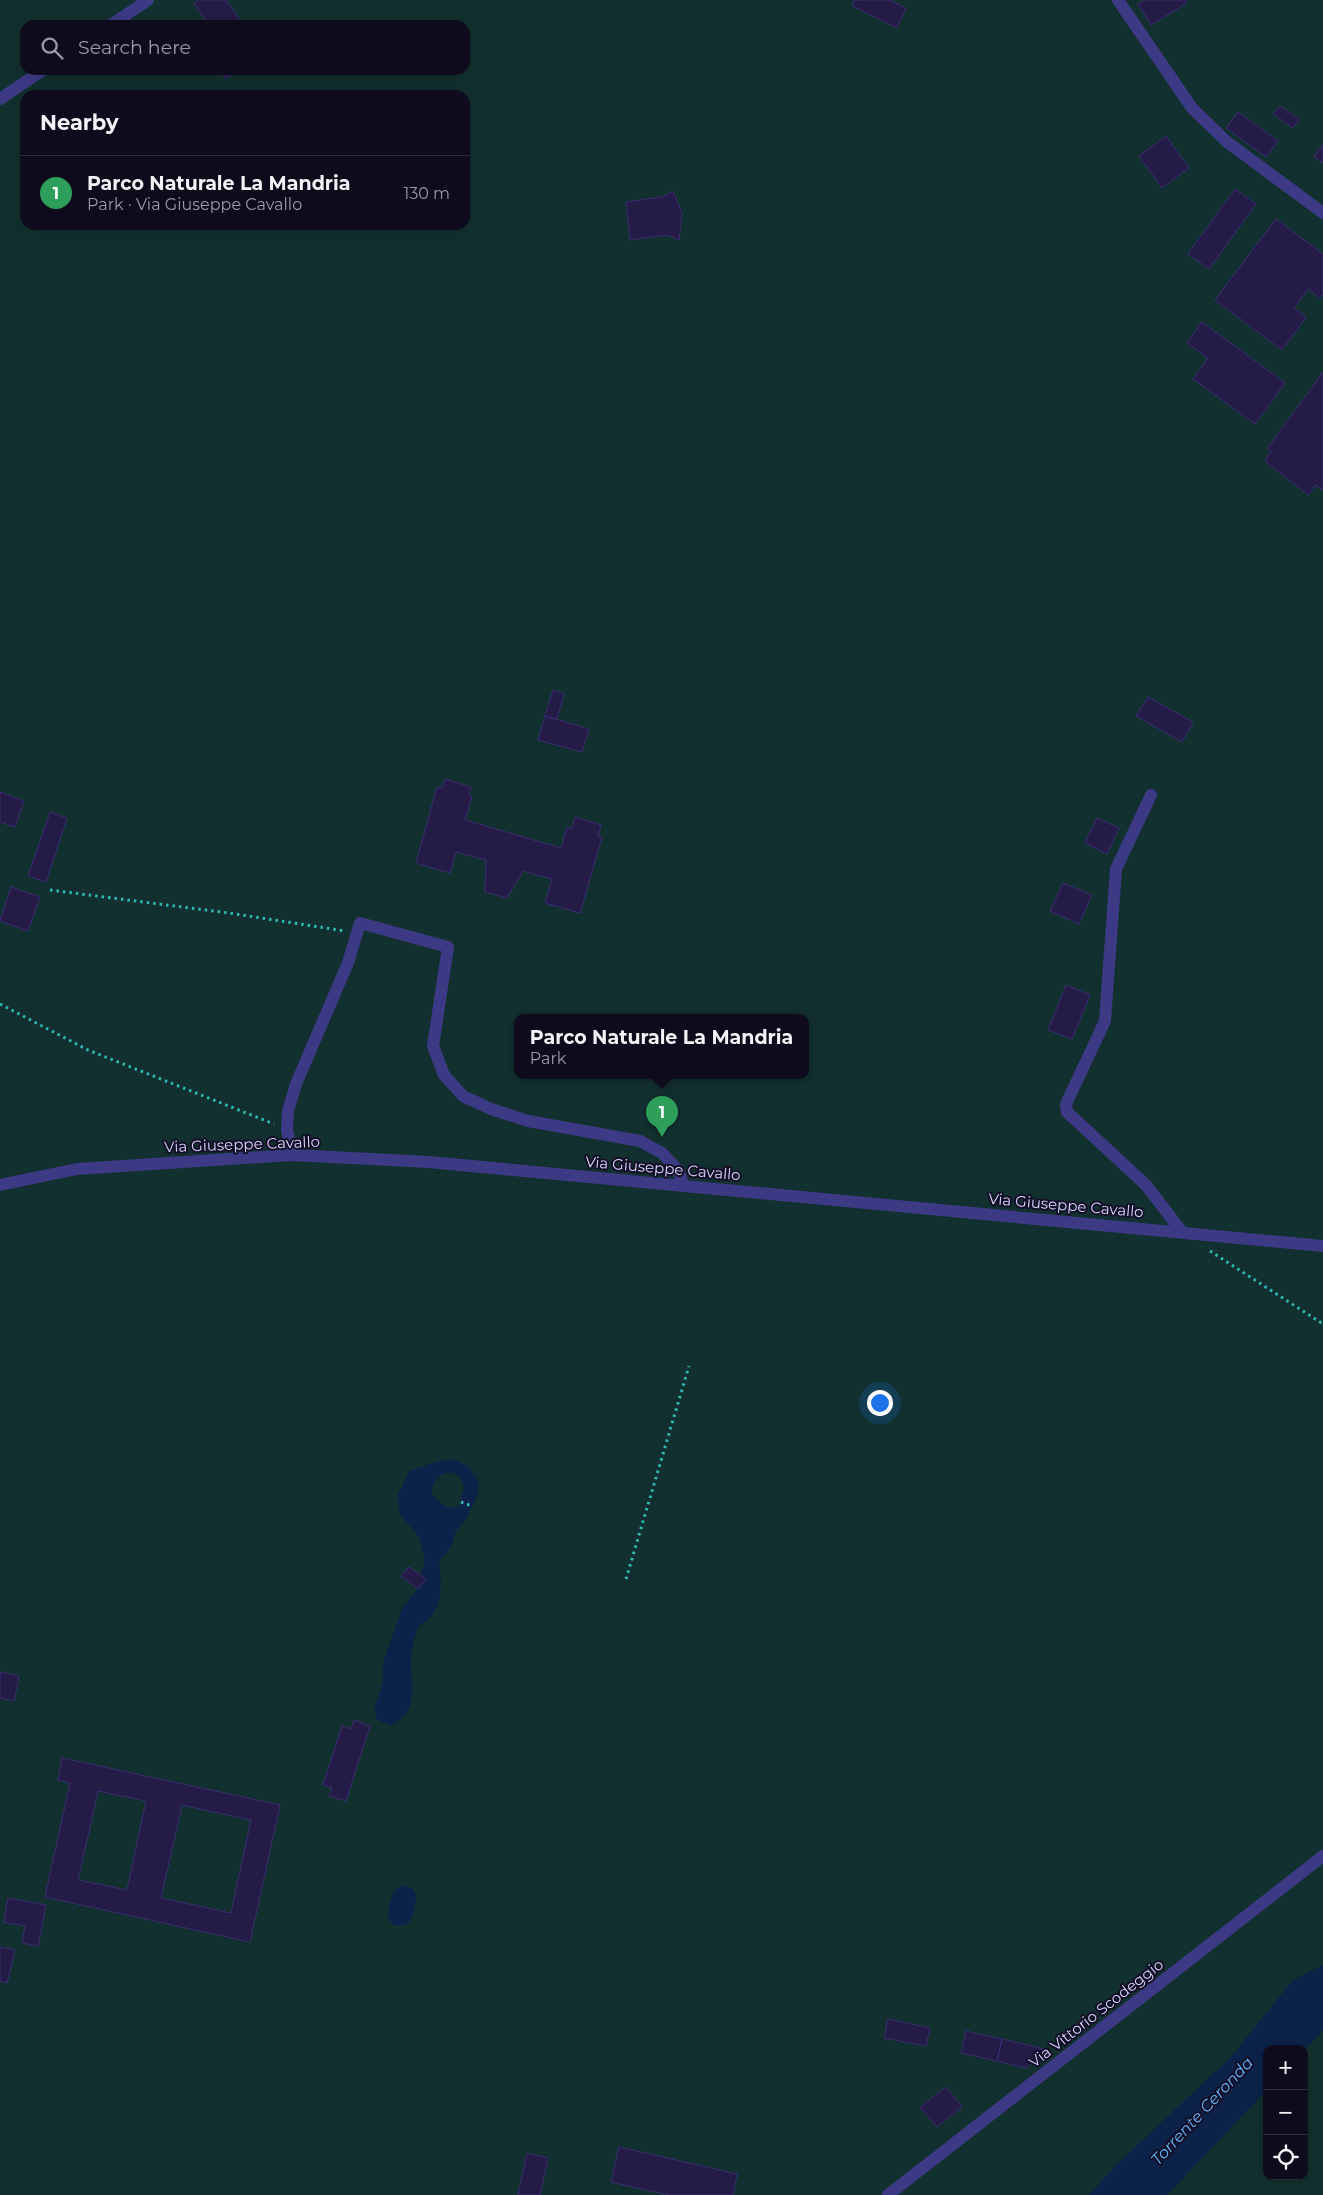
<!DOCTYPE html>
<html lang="en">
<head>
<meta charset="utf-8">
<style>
  :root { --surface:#0e0b1c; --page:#1c1929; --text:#f1f3f6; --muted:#9b9ba3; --line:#2e2b3b; --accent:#00e5ff }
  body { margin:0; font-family:Montserrat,sans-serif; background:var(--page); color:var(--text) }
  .controls { position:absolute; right:15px; bottom:15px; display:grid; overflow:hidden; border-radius:10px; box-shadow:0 2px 12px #0003 }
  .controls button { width:45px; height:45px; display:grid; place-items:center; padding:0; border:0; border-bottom:1px solid var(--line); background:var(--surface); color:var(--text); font:25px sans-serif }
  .you { position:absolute; left:879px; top:1402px; width:18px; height:18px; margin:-12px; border:4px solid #fff; border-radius:50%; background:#1a73e8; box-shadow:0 0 0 8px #1a73e833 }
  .badge { display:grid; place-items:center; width:32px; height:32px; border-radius:50%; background:var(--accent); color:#fff; font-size:16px; font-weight:700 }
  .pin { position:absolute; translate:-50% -41px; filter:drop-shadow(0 1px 2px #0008) }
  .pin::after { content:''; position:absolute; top:26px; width:18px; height:15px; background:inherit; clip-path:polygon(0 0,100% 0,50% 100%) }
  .popup { position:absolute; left:514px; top:1014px; width:295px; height:65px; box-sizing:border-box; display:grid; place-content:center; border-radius:10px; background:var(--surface); filter:drop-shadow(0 1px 4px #0005); font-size:16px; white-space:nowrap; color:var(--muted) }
  .popup b { font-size:19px; color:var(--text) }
  .popup::after { content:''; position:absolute; left:50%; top:100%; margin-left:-10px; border:10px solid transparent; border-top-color:var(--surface) }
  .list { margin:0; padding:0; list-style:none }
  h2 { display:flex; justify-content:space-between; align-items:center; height:65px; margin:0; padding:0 20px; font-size:21px }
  h2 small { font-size:16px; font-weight:400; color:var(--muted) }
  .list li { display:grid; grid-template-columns:32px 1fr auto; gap:15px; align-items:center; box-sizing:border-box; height:75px; padding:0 20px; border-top:1px solid var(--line) }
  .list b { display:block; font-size:19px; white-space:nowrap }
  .list p { margin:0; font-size:16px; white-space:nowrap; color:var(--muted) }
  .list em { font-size:16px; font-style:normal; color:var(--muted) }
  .icon { flex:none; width:28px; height:28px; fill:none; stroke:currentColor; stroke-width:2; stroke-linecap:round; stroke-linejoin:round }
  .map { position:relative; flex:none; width:1323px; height:2195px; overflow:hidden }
  .search { position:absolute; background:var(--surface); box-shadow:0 2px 12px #0003; left:20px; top:20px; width:450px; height:55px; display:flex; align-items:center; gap:12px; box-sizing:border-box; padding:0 18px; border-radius:15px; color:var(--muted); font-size:19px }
  .panel { position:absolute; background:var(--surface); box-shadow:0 2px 12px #0003; left:20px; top:90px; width:450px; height:140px; border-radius:15px }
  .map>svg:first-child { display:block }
  .green { fill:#12302f; fill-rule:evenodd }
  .water { fill:#0c2248; fill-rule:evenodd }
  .building { fill:#241b47; stroke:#3b2d73; fill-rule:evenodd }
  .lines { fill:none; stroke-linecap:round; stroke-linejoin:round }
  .path { stroke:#2fb8b0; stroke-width:3; stroke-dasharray:2.5 4; stroke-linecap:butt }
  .minor { stroke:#3d3a85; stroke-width:12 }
  .labels { text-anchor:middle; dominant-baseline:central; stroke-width:4; stroke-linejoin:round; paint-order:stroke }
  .street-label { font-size:15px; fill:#d9d4ff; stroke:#130f26 }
  .water-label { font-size:16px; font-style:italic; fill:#62b6ff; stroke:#130f26 }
</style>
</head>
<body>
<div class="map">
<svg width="1323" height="2195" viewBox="0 0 1323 2195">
  <rect width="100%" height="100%" fill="#130f26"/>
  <path class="green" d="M0,0H1323V2195H0ZM25,25H465V70H25ZM25,95H465V225H25ZM518,1018H806V1076H518ZM1267,2049H1304V2176H1267Z"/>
  <path class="water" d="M454,1459L468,1466L479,1482L478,1493L466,1520L456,1531L451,1548L439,1561C441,1578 443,1599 433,1614C430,1620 422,1622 419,1627C416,1632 414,1640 413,1646C405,1674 426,1707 391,1726L376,1719L375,1705L383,1682V1663L402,1608L416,1591L425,1561L419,1537L399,1513L398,1495L409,1471L438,1461ZM452,1472L461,1478L464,1489L459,1506C447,1511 441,1503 432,1495L433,1484L442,1474Z
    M404,1885L412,1888L417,1897C415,1903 414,1915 411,1920C404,1929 390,1928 388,1915C388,1908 392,1898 394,1891Z
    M1323,1965V2030L1304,2051V2049H1267V2090L1167,2195H1089L1117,2164L1231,2057L1293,1980Z"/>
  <path class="building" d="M199,0H226L243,25H209L194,3Z
    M855,0H890L906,8L897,28L852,6Z
    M1144,0H1185L1187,3L1151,25L1138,4Z
    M220,70H239L226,79Z
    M1280,106L1299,119L1293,128L1273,114Z
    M1238,112L1278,141L1266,157L1226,128Z
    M1166,136L1189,168L1162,188L1139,156Z
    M1323,144V163L1314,157Z
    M1235,189L1256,204L1209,269L1188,254Z
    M673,191L682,213L679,240L667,235L630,240L626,202L662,197Z
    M1276,219L1323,254V295L1320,298L1308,289L1294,308L1306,317L1282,350L1215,300Z
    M1202,322L1285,383L1255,424L1193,379L1208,358L1187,343Z
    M1323,372V490L1316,485L1308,495L1265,461L1271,452L1267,449Z
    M553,690L564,694L557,719L545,716Z
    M1148,697L1193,722L1182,742L1136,716Z
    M545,716L589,729L582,752L538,740Z
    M445,779L471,787L469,796L472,797L465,820L561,848L567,827L572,829L575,817L601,825L598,836L602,837L580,913L545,903L552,879L523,871L507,898L485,892L486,860L456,852L450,873L416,863L437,787L442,788Z
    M0,792L24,801L15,827L0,822Z
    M50,812L67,818L46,882L28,876Z
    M1097,818L1119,828L1107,854L1085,843Z
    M1063,883L1092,895L1079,924L1050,911Z
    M11,887L40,897L28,931L0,921Z
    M1066,985L1090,995L1072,1039L1048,1030Z
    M409,1567L426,1579L418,1589L401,1576Z
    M0,1672L19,1676L14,1701L0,1698Z
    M354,1720L370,1726L346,1801L329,1796L332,1788L323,1785L342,1726L351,1729Z
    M62,1758L280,1805L250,1942L45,1897L70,1783L58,1780ZM98,1791L146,1801L127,1890L78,1880ZM182,1805L251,1820L231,1913L161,1898Z
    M8,1898L46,1905L38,1946L22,1943L25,1926L4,1922Z
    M0,1947L15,1950L7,1983L0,1981Z
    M888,2019L930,2028L926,2046L884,2038Z
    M966,2031L1002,2039L997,2061L961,2053Z
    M1002,2039L1048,2050L1026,2068L997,2061Z
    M946,2087L962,2107L937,2127L920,2107Z
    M619,2147L737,2174L733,2195H669L611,2182Z
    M527,2153L548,2158L540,2195H518Z"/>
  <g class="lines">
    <path class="path" d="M50,890L229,913L345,931
      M0,1004L88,1050L274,1124
      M1210,1251L1323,1324
      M461,1502L472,1506
      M626,1579L689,1366"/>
    <path class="minor" d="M1118,0L1192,108L1227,142L1323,213
      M111,25L148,0
      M0,99L43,70
      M1151,795L1116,869L1105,1021L1066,1104L1067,1112L1146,1185L1182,1232
      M292,1155L287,1130L288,1111L296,1084L348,963L360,923L448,947L433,1046L444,1075L463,1096L491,1109L528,1121L640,1141L662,1153L678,1170L684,1186
      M0,1185L77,1169L292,1155L429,1162L1323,1246
      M888,2195L1323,1856"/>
  </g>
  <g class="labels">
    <g class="street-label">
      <text transform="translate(242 1144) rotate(-2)">Via Giuseppe Cavallo</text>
      <text transform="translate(663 1168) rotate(5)">Via Giuseppe Cavallo</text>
      <text transform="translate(1066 1205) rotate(5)">Via Giuseppe Cavallo</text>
      <text transform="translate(1096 2013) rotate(-38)">Via Vittorio Scodeggio</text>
    </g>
    <g class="water-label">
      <text transform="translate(1202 2111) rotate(-47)">Torrente Ceronda</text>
    </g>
  </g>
</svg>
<div class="controls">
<button>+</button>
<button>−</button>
<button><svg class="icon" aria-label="locate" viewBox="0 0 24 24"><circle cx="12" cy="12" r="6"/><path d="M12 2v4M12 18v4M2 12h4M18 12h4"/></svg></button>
</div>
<div class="you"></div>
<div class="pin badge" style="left:662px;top:1137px;background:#2e9e5b">1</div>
<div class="popup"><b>Parco Naturale La Mandria</b>Park</div>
<div class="search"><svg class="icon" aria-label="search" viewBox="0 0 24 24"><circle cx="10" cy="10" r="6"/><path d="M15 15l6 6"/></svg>Search here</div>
<section class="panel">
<h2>Nearby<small></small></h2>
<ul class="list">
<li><span class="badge" style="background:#2e9e5b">1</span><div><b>Parco Naturale La Mandria</b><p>Park · Via Giuseppe Cavallo</p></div><em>130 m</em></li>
</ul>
</section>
</div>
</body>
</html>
